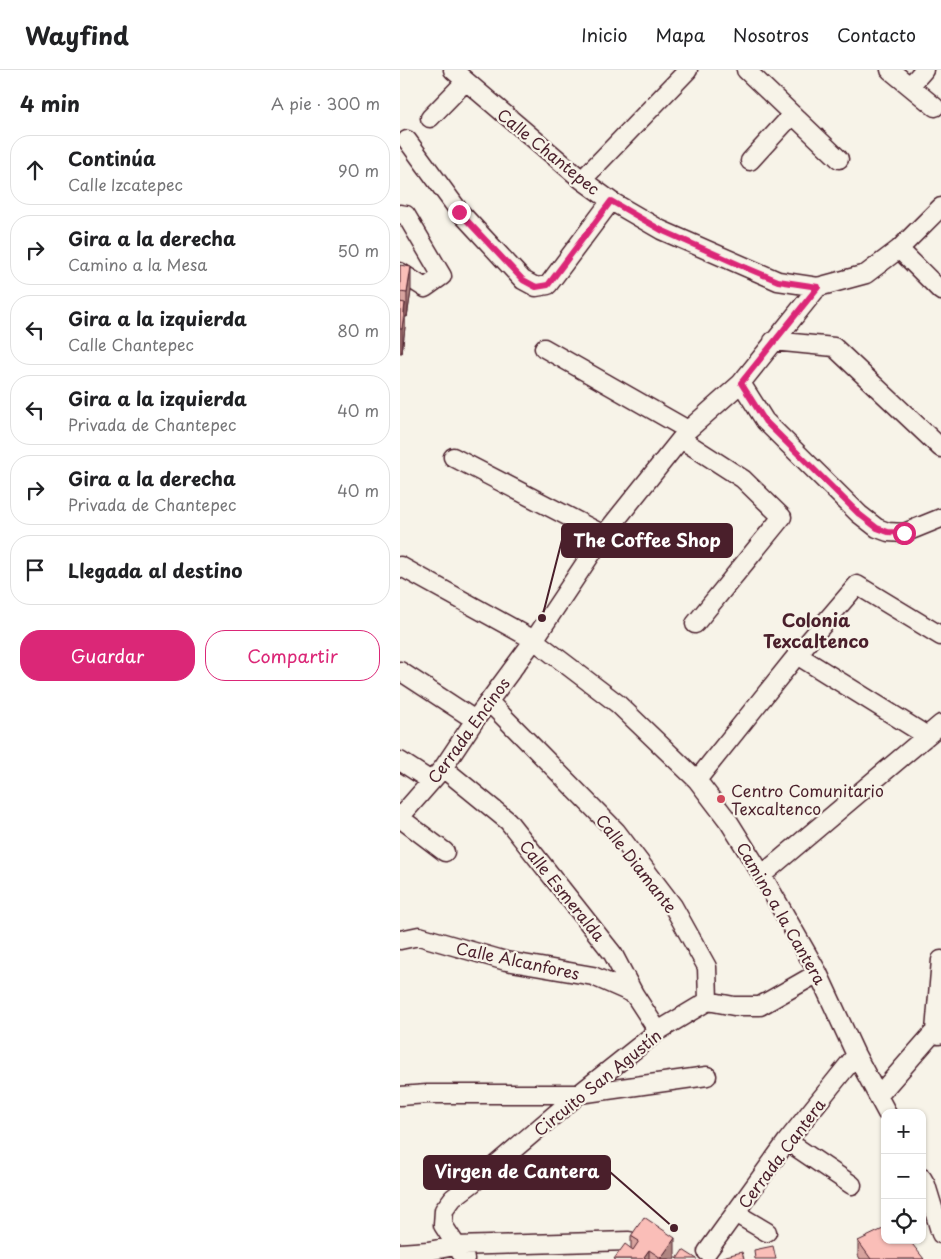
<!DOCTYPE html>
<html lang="es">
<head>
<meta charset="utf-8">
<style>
  :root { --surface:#fff; --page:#f6f6f6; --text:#202124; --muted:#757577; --line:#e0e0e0; --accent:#db2777 }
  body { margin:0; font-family:"Playpen Sans",sans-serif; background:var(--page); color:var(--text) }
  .controls { position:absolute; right:15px; bottom:15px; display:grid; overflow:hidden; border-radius:10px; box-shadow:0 1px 4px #0004 }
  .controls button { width:45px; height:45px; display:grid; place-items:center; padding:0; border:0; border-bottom:1px solid var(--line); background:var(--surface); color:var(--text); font:25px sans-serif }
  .stop { position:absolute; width:15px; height:15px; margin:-11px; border:4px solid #db2777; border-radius:50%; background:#fff }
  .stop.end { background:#db2777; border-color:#fff; box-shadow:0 1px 5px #0008 }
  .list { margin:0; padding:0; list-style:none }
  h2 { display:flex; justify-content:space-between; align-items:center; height:65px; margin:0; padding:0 20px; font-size:21px }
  h2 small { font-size:16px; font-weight:400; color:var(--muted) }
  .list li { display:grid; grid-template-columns:32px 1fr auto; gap:15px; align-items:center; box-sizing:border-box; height:70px; margin:0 10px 10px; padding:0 10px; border:1px solid var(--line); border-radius:20px }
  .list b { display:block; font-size:19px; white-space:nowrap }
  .list p { margin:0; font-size:16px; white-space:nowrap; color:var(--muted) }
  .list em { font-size:16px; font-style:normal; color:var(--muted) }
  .actions { display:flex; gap:10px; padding:15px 20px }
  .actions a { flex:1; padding:11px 0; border:1px solid var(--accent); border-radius:20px; text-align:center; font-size:18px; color:var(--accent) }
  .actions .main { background:var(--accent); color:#fff }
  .icon { flex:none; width:28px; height:28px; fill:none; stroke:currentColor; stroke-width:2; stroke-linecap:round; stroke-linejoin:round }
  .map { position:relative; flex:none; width:541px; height:1189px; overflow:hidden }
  header { display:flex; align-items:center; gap:30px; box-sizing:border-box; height:70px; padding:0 25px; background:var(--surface); border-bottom:1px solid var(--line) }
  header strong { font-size:24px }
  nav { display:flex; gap:28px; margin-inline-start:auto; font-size:18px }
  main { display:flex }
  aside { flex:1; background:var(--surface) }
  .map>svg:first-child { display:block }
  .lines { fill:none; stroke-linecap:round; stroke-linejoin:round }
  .minor-casing { stroke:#4a1f2b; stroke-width:21 }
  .minor { stroke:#f7f3e8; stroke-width:18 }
  .wall { fill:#d7a39e; stroke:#4a1f2b }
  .shaded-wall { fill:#af8581; stroke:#4a1f2b }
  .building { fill:#fabeb8; stroke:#4a1f2b }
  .route { stroke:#db2777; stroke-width:6 }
  .poi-dot { fill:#d1495b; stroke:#f7f3e8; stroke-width:2 }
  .labels { text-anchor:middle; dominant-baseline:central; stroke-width:4.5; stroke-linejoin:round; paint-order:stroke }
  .street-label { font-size:16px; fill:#4a1f2b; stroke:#f7f3e8 }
  .poi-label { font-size:16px; fill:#4a1f2b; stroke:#f7f3e8; text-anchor:start }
  .neighbourhood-label { font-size:18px; font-weight:bold; fill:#4a1f2b; stroke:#f7f3e8 }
  .leader { fill:none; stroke:#4a1f2b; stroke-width:2 }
  .callout-dot { fill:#4a1f2b; stroke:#f7f3e8; stroke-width:2 }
  .callout { fill:#4a1f2b; stroke:#4a1f2b; stroke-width:2 }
  .callout-label { font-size:18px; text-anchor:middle; font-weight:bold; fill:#fff }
</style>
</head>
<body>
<header>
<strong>Wayfind</strong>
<nav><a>Inicio</a><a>Mapa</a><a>Nosotros</a><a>Contacto</a></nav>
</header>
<main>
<aside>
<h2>4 min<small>A pie · 300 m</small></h2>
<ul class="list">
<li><svg class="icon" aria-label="ahead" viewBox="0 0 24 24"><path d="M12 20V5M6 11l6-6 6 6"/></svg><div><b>Continúa</b><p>Calle Izcatepec</p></div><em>90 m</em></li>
<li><svg class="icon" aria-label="right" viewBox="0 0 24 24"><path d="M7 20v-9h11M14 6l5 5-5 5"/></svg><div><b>Gira a la derecha</b><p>Camino a la Mesa</p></div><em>50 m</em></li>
<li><svg class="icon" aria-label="left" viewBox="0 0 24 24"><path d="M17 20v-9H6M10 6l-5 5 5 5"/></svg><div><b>Gira a la izquierda</b><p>Calle Chantepec</p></div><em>80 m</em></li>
<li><svg class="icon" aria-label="left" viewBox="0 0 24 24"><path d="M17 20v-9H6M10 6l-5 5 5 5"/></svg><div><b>Gira a la izquierda</b><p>Privada de Chantepec</p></div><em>40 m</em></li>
<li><svg class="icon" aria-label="right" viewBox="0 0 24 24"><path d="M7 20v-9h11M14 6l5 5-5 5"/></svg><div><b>Gira a la derecha</b><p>Privada de Chantepec</p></div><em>40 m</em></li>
<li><svg class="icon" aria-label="arrive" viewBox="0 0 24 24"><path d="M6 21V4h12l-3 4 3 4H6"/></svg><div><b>Llegada al destino</b></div></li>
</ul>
<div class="actions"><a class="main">Guardar</a><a>Compartir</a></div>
</aside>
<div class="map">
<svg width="541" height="1189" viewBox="0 0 541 1189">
  <rect width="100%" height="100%" fill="#f7f3e8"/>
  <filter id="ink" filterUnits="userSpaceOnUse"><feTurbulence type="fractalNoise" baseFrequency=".02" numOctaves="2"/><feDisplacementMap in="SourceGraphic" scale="10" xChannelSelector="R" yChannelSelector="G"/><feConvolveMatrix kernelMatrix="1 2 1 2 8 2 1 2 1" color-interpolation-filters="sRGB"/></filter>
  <g filter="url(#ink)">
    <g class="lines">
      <defs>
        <path id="minor" d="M53,0L182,110L211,131L261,160L378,211L418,217L466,204L499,179L541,137
          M346,0L439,89
          M490,0L535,37
          M510,16L524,0
          M30,48L65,12
          M7,70L59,141L123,210L136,217L148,215L211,131
          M350,91L392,45
          M182,110L288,0
          M0,144L6,145L42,206L25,218L0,202
          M499,179L541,221
          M373,271L434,277L541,378
          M144,278L288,360
          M341,313L365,351L459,444L477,458L488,462L504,463L541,448
          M281,369L343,409L382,447L295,554
          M53,387L204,465
          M0,496L134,570L218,634L297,710L329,752L362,805L418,903L456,985L487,1043
          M397,585L527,666
          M0,601L75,650
          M89,632L216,761L273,836L307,897L308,931
          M0,691L31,711
          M43,698L108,751L213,884L234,924L258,961
          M297,710L397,585L457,515L541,566
          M0,747L43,698L75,650L134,570L204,465L288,360L341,313L418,217
          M0,748L45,782
          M362,805L541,654
          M0,870L19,866L106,891L193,906L234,924
          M539,965L535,961L541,890
          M0,1026L27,1024H179L307,1006
          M478,1026L541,954
          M387,1071L452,1115
          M522,1108L526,1115L541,1164
          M335,1143L367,1162
          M307,1182L387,1071L456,985
          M0,1183L28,1181L55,1176L229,1171
          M65,1189L43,1155L44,1140L53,1128L86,1103L179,1024L258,961L308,931L334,936H360L418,903"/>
      </defs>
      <use href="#minor" class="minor-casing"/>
      <use href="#minor" class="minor"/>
    </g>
    <path class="wall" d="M0,195L11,221L7,247H5V257L2,283H0Z
      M231,1166L275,1189H214L231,1179Z
      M458,1171L524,1189H460L458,1185Z"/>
    <path class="shaded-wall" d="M11,197V221L7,247V223Z
      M5,233V257L2,283V259Z
      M275,1168V1189H261V1188Z
      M249,1180V1189H244V1187Z"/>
    <path class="building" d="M0,195L11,197L7,223L0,222Z
      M0,232L5,233L2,259H0Z
      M244,1147L275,1168L261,1188L249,1180L244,1187L247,1189H214L225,1174L233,1180L239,1171L231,1166Z
      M485,1158V1170H509L524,1189H471L458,1171Z
      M373,1176L376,1189H355L354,1180Z
      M283,1180L297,1189H277Z
      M342,1182L344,1189H323L322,1187Z"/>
  </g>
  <g class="lines" filter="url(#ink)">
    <path class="route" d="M59,142L123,210L136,217L148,215L211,131L261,160L342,196L378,211L418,217L341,313L365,351L459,444L477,458L488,462L504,463"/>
  </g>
  <circle class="poi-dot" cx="321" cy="729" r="5"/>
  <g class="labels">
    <g class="street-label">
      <text transform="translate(149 81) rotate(39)">Calle Chantepec</text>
      <text transform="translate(68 660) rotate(-54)">Cerrada Encinos</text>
      <text transform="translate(237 793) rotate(52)">Calle Diamante</text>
      <text transform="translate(163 820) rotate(51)">Calle Esmeralda</text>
      <text transform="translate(382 843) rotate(60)">Camino a la Cantera</text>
      <text transform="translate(118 890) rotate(12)">Calle Alcanfores</text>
      <text transform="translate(197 1012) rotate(-39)">Circuito San Agustín</text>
      <text transform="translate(381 1083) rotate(-53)">Cerrada Cantera</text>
    </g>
    <g class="poi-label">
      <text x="331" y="720">Centro Comunitario<tspan x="331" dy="18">Texcaltenco</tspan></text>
    </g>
    <g class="neighbourhood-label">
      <text x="416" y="549">Colonia<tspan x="416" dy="21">Texcaltenco</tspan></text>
    </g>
  </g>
  <path class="leader" d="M142 548L162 470M274 1158L210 1102"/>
  <g class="callout-dot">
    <circle cx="142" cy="548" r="5"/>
    <circle cx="274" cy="1158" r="5"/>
  </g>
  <g class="callout">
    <rect x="162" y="454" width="170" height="33" rx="5"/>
    <rect x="24" y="1086" width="186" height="33" rx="5"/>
  </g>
  <g class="callout-label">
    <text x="247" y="477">The Coffee Shop</text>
    <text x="117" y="1108">Virgen de Cantera</text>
  </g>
</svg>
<div class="controls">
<button>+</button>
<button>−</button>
<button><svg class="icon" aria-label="locate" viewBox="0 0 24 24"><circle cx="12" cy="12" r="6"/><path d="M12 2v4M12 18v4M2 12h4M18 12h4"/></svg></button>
</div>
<div class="stop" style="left:504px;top:463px"></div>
<div class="stop end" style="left:59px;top:142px"></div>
</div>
</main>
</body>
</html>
